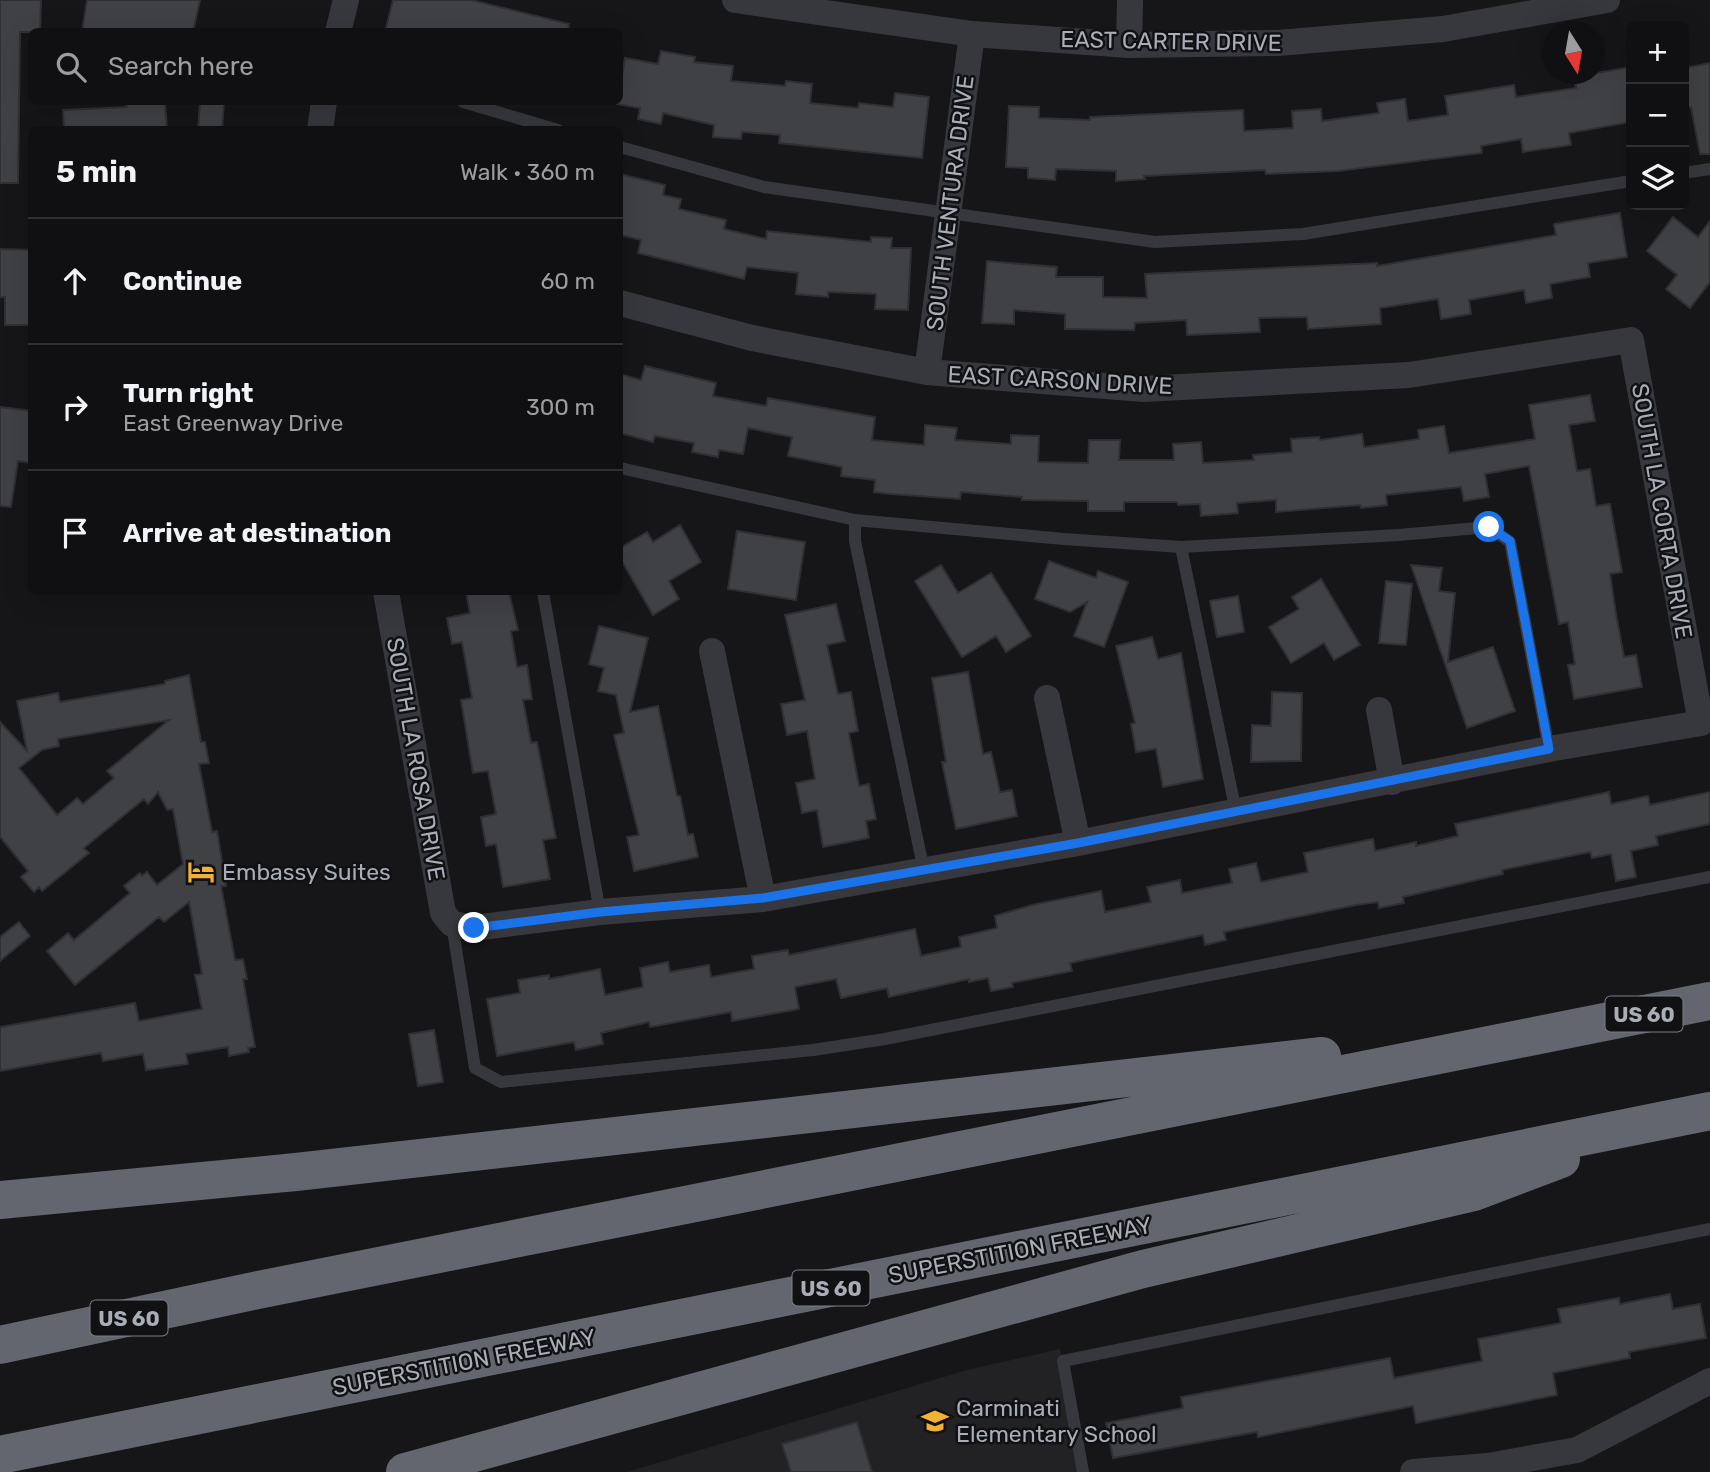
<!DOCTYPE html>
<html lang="en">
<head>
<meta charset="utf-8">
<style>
  :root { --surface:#101012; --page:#19191b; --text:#f1f3f6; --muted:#9c9d9f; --line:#303032 }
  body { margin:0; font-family:Rubik,sans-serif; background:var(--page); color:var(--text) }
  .controls { position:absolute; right:21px; top:21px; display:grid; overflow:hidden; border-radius:10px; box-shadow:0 7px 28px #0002 }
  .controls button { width:63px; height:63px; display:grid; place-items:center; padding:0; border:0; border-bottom:2px solid var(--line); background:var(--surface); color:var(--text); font:35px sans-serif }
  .compass { position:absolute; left:1542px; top:21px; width:63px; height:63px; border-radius:50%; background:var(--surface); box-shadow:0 7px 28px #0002; rotate:169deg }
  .stop { position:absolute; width:21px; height:21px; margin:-16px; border:5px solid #1a73e8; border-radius:50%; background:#fff }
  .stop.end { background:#1a73e8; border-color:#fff; box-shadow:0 2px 7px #0008 }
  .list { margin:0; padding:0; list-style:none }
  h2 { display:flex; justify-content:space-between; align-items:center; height:91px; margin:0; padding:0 28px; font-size:30px }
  h2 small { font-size:23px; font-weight:400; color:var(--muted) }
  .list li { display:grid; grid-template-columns:46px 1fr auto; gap:21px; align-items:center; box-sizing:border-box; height:126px; padding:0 28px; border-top:2px solid var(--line) }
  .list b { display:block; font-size:26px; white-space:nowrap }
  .list p { margin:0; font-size:23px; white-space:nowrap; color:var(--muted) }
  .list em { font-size:23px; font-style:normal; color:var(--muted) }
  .icon { flex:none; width:38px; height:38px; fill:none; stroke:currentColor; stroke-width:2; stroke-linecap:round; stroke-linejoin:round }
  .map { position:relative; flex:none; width:1710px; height:1472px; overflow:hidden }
  .search { position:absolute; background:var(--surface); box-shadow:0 7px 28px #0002; left:28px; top:28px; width:595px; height:77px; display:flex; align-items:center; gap:18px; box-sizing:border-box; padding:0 24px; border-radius:10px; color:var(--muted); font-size:26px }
  .panel { position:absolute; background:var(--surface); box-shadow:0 7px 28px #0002; left:28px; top:126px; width:595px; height:469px; border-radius:10px }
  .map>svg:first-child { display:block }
  .built { fill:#222225 }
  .building { fill:#404145; stroke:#303034; stroke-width:2; fill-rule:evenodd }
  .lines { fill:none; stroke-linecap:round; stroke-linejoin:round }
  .service { stroke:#37383d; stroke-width:12 }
  .minor { stroke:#37383d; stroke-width:26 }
  .motorway { stroke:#63666e; stroke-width:38 }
  .route { stroke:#1a73e8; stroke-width:9 }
  .labels { text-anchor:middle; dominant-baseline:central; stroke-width:5; stroke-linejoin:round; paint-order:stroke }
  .shield { fill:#111113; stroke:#7b7e86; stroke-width:2 }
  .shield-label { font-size:21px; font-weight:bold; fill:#a8adb8 }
  .street-label { font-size:23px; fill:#a8adb8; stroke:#111113 }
  .poi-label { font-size:23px; fill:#a8adb8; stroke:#111113; text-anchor:start }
</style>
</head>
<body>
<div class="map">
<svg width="1710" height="1472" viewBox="0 0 1710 1472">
  <rect width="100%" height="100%" fill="#161618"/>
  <path class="built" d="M1060,1349L1083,1472H627L967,1370Z"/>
  <path class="building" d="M0,0H41L40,32H20L18,183H0Z
    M87,0H200L193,32H82Z
    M393,0H471L569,24L568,32H385Z
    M661,51L695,57L694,62L733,66L731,81L785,86L786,81L812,84L810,103L858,108L859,103L893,107L895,93L929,97L922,158L779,143L780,135L742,132L741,139L713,137L714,125L663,113L661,124L638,119L640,108L617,104L625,58L658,64Z
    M1710,63V154H1700L1691,107L1684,108V68Z
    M1631,67V122L1569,133L1571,145L1523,152L1521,139L1481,146L1482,153L1338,171L1266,174L1265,170L1144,176L1145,179L1116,181V171L1056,169L1055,180L1028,178V168L1006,167L1009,106L1039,107V118L1090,120V117L1243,110L1244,131L1293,128L1292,111L1321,109L1322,121L1379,113L1377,103L1405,99L1408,121L1448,115L1445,96L1514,85L1516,97L1576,88L1574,77Z
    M126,102H165L167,130H64L63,110L127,107Z
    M200,102H224L222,130H198Z
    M620,174L665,185L663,195L681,199L679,209L726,220L724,229L766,239L767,231L871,242V237L892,238L891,248H911L908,310L875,309L876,294L828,292V297L796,294L798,273L747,267L744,279L638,253L641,240L620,235Z
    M1620,213L1627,257L1588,263L1590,277L1550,284L1552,298L1526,303L1524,290L1469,300L1471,314L1441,319L1438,299L1380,308L1381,324L1308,329L1307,317L1259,318L1260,332L1187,335L1186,320L1135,323L1134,330L1065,329V314L1014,310V324L982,323L987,261L1057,267L1056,277H1103V297L1147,298L1145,274L1377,263V266L1556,235L1554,224Z
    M1673,217L1698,237L1710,221V282L1690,308L1666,289L1677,275L1647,251Z
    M0,249L32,250V325H5V297H0Z
    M645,366L716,383L713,396L766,406L768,398L875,417L872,440L924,445L925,425L957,428L955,440L1011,444V435L1039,436L1038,462L1088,463L1089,440H1120L1119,460H1174L1173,444L1201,442L1203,463L1254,460L1253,455L1292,452L1291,439L1319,437L1320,440L1362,434L1364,447L1419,439L1418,430L1444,426L1449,453L1535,439L1529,405L1590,395L1595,421L1569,425L1577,471L1590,469L1596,506L1610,504L1622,572L1610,574L1616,614L1624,657L1636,655L1642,687L1574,699L1568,665L1575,664L1568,622L1559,624L1529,466L1485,474L1489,497L1464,501L1461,487L1386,495L1387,505L1361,508L1360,505L1276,512V500L1237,503L1238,513L1201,516L1200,504L1178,505L1177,502H1124V511H1088V501L1022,500V497L961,492L960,499L891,494L874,492L875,480L841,476L842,467L788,456L792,437L748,428L743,454L719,450L718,457L692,452L694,443L655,436L653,442L620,433V374L641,380Z
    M0,407L32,411V463L18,461L11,507L0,506Z
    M680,525L701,562L669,581L679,599L653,615L620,558V548L647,532L653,542Z
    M737,531L805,542L796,600L728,589Z
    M1049,561L1096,578L1098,571L1128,582L1104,647L1074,636L1087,602L1070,612L1035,599Z
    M941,565L958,593L991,573L1031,636L1006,652L996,636L962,657L915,581Z
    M1411,565L1442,568L1439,591L1455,593L1448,662L1493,647L1515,711L1467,728Z
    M1321,579L1360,645L1334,660L1324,643L1291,663L1269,627L1299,609L1292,597Z
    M1386,581L1412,584L1406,645L1379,643Z
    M466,592H509L518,630L511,631L517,667L527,665L532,699L523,700L531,743L537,742L556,838L543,840L550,879L503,887L496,844L486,846L481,817L496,814L488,771L473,773L461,700L472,698L462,642L452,644L447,618L470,613Z
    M1238,596L1244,632L1217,637L1210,601Z
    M836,604L845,641L827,645L838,694L851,692L858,731L849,733L859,786L869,784L876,819L866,821L869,838L823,847L817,810L802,813L796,783L815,779L807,731L787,735L781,704L805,700L785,615Z
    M599,626L648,638L630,712L658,706L677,796H680L688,835L693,834L698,857L634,871L627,837L639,835L614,735L624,733L616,695L598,691L604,668L589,664Z
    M1152,637L1158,659L1181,653L1203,779L1163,787L1156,749L1136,752L1131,724L1135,723L1116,646Z
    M968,672L983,754L991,752L1000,792L1012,790L1017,816L956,829L942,762H946L932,678Z
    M189,675L201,742H205L209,763L199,764L212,832L217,831L226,886H221L235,960L243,959L247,979H243L255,1047L248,1048L249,1052L229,1056L228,1047L186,1054L188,1064L146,1070L143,1054L103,1061L101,1053L0,1071V1027L135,1003L139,1021L202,1009L195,975L202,974L189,902L164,922L159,917L75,985L47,951L68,933L74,940L130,893L124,886L140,873L142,876L147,872L157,885L183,864L173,809L167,810L158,792L148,804L144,799L84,848L89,853L42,891L39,887L34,892L21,877L28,871L0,837V722L27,751L17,701L58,693L60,702L165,684V681ZM169,720L107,771L114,778L83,804L77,798L57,815L19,768L42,750L59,746L58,739Z
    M1272,692L1302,693L1301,761L1251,762L1252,725L1271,726Z
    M1609,792L1611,804L1648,796L1650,805L1710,792V824L1656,836L1658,845L1631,851L1636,877L1616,881L1611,854L1592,858L1590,852L1502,870L1503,874L1403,897L1404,903L1379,908L1378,902L1356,905L1224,932L1226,940L1205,945L1203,935L1070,963L1072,971L1012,983L1013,987L991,991L988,978L969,982V979L889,997L887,988L841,998L836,979L795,987L799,1009L732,1021L731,1012L650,1027L649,1022L601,1033L603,1044L576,1050L574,1042L497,1056L487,999L520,993L518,980L549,975V979L600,969L605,995L643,987L640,968L668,962L670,972L709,965L711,977L754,969L752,956L788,950L789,955L915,929L921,956L961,947L959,937L997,928L995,916L1032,905L1101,891L1105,912L1151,902L1147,887L1180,880L1182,893L1232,883L1229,869L1256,863L1261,882L1308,872L1304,853L1373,839L1375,851L1416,842V846L1458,836L1455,824Z
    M19,922L30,936L0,961V937Z
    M434,1030L443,1082L418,1086L409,1034Z
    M1670,1294L1673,1309L1700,1304L1706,1338L1629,1352L1630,1358L1553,1373L1557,1395L1416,1423L1413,1406L1258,1437L1257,1432L1113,1458L1106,1423L1183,1408L1181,1397L1390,1358L1394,1378L1482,1361L1478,1339L1561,1323L1558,1309L1619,1298L1620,1304Z
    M857,1422L872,1472H791L782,1444Z"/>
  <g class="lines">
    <path class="service" d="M463,102L558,130
      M620,147L764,187L1155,242L1303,234L1631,181
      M1684,173L1710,169
      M620,468L855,520L1064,539L1181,547L1399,535L1489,527L1510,542L1549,749
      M855,520V541L924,871
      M1181,547L1236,812
      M543,592L600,912
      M452,924L475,1068L501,1082L813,1050L885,1039L1710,877
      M1083,1472L1063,1361L1710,1229"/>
    <path class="minor" d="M735,0L972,34L1129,45L1278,43L1443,29L1607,0
      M338,32L346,0
      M1129,45L1130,0
      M320,130L324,102
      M927,372L972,34
      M386,592L443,913L452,924L474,928L600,912L763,899L1078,843L1549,749L1701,723L1631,340L1409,375L1144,389L927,372L752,338L620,303
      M712,651L763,899
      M1047,698L1078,843
      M1379,710L1392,782
      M1413,1472L1488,1466L1577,1450L1710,1381"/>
    <path class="motorway" d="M0,1200L296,1172L1322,1056
      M0,1345L258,1290L1710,1001
      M0,1455L1710,1111
      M405,1472L1143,1269L1474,1192L1561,1159"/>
  </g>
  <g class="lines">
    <path class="route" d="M474,928L600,912L763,898L1078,843L1549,749L1510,541L1489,527"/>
  </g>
  <defs>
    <symbol id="hotel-bare" viewBox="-9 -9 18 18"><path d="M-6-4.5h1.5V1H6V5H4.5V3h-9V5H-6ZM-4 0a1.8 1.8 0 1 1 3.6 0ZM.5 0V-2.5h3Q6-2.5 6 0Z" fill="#f2b134" stroke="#111113" stroke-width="2.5" paint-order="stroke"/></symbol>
    <symbol id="school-bare" viewBox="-9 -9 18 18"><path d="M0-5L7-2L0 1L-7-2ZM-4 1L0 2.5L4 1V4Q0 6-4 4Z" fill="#f2b134" stroke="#111113" stroke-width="2.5" paint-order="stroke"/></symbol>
  </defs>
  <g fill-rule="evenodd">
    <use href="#hotel-bare" x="182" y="853" width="38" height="38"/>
    <use href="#school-bare" x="916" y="1402" width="38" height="38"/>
  </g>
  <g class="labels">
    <g class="shield">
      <rect x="1605.5" y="996.5" width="77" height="35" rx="5"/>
      <rect x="792.5" y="1270.5" width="77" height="35" rx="5"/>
      <rect x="90.5" y="1300.5" width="77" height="35" rx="5"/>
    </g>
    <g class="shield-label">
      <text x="1644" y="1014">US 60</text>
      <text x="831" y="1288">US 60</text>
      <text x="129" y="1318">US 60</text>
    </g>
    <g class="street-label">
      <text transform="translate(1171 41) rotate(1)">EAST CARTER DRIVE</text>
      <text transform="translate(950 203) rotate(-83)">SOUTH VENTURA DRIVE</text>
      <text transform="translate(1060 380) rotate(3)">EAST CARSON DRIVE</text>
      <text transform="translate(1662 511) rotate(80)">SOUTH LA CORTA DRIVE</text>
      <text transform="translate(416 759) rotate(80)">SOUTH LA ROSA DRIVE</text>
      <text transform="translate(1020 1250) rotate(-11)">SUPERSTITION FREEWAY</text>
      <text transform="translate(464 1362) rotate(-11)">SUPERSTITION FREEWAY</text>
    </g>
    <g class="poi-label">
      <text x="222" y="872">Embassy Suites</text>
      <text x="956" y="1408">Carminati<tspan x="956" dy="26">Elementary School</tspan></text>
    </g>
  </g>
</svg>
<div class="controls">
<button>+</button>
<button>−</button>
<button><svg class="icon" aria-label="layers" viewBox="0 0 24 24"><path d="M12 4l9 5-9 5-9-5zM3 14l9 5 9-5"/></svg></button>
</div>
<svg class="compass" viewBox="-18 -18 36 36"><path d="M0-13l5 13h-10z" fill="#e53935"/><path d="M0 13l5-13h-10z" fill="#9c9d9f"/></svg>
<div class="stop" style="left:1489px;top:527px"></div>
<div class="stop end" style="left:474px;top:928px"></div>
<div class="search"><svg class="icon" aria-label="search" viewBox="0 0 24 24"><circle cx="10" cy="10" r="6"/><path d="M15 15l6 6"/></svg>Search here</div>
<section class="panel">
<h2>5 min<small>Walk · 360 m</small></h2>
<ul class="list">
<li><svg class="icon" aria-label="ahead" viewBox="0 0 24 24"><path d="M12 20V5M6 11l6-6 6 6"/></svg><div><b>Continue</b></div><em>60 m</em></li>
<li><svg class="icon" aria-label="right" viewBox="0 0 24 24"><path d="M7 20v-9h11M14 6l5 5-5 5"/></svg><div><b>Turn right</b><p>East Greenway Drive</p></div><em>300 m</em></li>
<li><svg class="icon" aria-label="arrive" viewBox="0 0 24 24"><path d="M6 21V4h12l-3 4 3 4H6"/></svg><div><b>Arrive at destination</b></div></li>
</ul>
</section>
</div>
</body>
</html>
